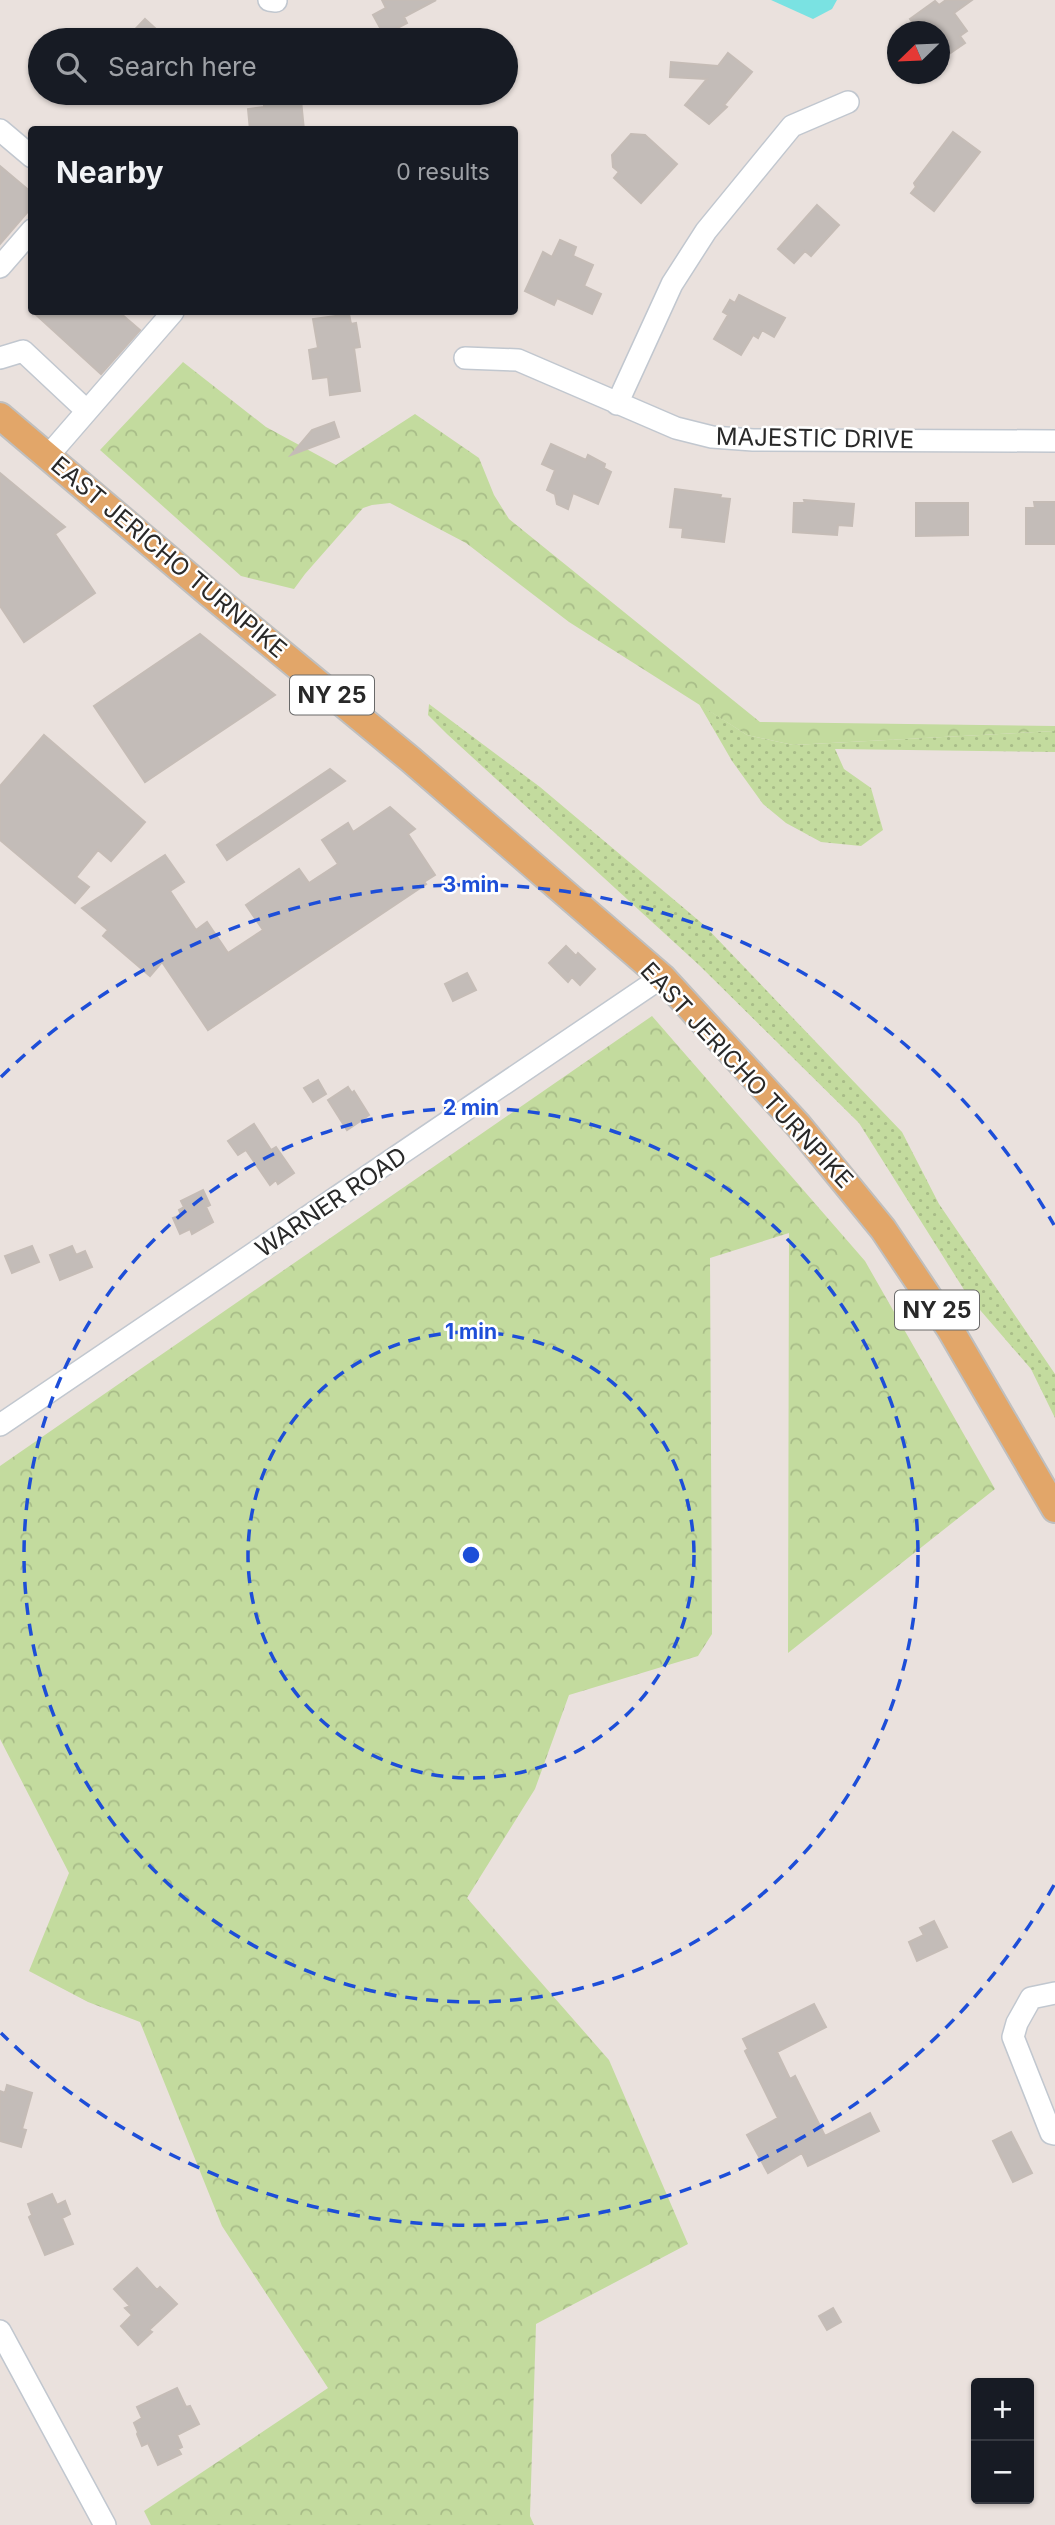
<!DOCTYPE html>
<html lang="en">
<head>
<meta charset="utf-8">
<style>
  :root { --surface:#171b24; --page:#242831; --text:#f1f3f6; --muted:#9ea1a6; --line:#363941 }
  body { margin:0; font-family:Inter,sans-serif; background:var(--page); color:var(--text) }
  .controls { position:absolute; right:21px; bottom:21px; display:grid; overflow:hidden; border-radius:7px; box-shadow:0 2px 5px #0004 }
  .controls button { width:63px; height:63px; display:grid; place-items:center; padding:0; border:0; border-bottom:2px solid var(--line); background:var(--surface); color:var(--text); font:35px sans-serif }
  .compass { position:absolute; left:887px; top:21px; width:63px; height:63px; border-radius:50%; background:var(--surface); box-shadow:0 2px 5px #0004; rotate:247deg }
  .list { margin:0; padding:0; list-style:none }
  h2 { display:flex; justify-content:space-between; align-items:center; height:91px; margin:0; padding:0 28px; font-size:30px }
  h2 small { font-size:23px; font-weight:400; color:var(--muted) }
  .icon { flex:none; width:38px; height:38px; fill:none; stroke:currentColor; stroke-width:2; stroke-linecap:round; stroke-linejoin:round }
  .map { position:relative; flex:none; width:1055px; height:2525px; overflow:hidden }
  .search { position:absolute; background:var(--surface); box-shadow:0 2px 5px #0004; left:28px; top:28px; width:490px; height:77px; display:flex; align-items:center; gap:18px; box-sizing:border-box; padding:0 24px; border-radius:38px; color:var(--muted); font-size:26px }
  .panel { position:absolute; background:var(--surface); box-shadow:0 2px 5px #0004; left:28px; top:126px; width:490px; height:189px; border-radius:7px }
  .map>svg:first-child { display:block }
  .grass { fill:url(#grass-dots) }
  .forest { fill:url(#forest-crowns) }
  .water { fill:#7ae2e2 }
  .building { fill:#c3bcb8; stroke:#c5bcb6; stroke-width:2 }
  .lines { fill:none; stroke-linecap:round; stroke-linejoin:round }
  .minor-casing { stroke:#c1c7cf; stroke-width:24 }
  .major-casing { stroke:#bfbfbf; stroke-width:30 }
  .minor { stroke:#fff; stroke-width:21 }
  .major { stroke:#e2a669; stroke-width:26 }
  .ring { fill:none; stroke:#1d4ed8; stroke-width:3.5; stroke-dasharray:12 9 }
  .labels { text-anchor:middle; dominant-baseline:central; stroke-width:5; stroke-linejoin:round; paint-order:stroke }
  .shield { fill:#fff; stroke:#696969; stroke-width:2 }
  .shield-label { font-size:23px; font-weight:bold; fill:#292929 }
  .street-label { font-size:24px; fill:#292929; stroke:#fff }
  .centre { fill:#1d4ed8; stroke:#fff; stroke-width:3.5 }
  .ring-label { font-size:21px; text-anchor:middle; font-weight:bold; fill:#1d4ed8; stroke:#fff; stroke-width:5; stroke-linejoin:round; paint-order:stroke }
</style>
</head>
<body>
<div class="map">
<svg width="1055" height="2525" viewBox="0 0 1055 2525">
  <defs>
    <pattern id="grass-dots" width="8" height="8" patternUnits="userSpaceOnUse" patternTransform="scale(1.75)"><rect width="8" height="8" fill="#c3db9e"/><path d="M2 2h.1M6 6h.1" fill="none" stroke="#a8bc88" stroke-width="1.8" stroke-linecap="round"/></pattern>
    <pattern id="forest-crowns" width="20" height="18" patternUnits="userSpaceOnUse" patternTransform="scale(1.75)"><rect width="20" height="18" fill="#c3db9e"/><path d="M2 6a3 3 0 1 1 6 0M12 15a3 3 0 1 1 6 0" fill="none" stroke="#a8bc88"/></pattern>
  </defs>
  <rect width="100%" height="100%" fill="#eae1dd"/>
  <path class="grass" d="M429,704L540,787L704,925L902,1132L939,1204L1055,1374V1418L1031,1369L968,1296L859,1123L699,965L447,734L428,715Z
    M699,704L747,735L793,745L1055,731V752L835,749L844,769L871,788L883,830L861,846L821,842L786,823L763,804L732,761Z"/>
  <path class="forest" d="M183,362L266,427L336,465L415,414L479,458L494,495L509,519L760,722L1055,726V731L793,745L747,735L569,622L466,543L390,503L372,505L363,508L305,574L294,589L241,576L100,450Z
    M652,1016L865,1261L995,1489L788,1653L789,1233L710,1258L712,1634L698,1656L569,1695L535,1789L467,1898L609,2060L688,2244L536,2324L530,2516L534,2525H151L144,2511L328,2388L222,2226L140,2022L88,2002L29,1971L69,1873L0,1739V1466Z"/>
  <path class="water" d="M771,0H837L832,9L813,19Z"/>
  <path class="building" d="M382,0H436L404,17L407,23L384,35L373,15L386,8Z
    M946,0H972L954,13L967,31L960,36L965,43L940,60V32H919L910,19L935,1L939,5Z
    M145,19L168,40H125Z
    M728,53L752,72L724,105L727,107L709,124L685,105L707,79L670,77L671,62L718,66Z
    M283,100L284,102L301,100L304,130H250L248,109L264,107V102Z
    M953,132L980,152L934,211L911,193L916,187L914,183Z
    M631,134L645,135L677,164L641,203L614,178L619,172L613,167L612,155Z
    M0,166L32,193V207L0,244Z
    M817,205L839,225L811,256L805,251L794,263L778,249Z
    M560,240L576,247L573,256L593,265L584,286L601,294L592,314L557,298L554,305L525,291L543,252L552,257Z
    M739,295L785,318L774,337L762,330L758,338L753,335L741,355L714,339L728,315L723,312L730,300L735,303Z
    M33,312H119L140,330L101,374Z
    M349,314L351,324L356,323L360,347L354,348L360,391L330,395L328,377L313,379L309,350L318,348L313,319Z
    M334,422L339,437L291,455L312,430Z
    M551,444L586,460L588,455L605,464L604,468L611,472L598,504L573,493L568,509L557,504L555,494L547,490L555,470L542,464Z
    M0,473L65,527L55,534L95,593L24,642L0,606Z
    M675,489L721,495L720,498L730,499L724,542L682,537L683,528L670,527Z
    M804,500L854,504L852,526L838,525L837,535L793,532L794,503H805Z
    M1034,502H1055V544H1026V508H1035Z
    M916,503H968V535L916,536Z
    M200,634L275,695L145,782L94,706Z
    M44,735L145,822L111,861L98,850L76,877L89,887L75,903L0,840V786Z
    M330,769L345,781L227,860L217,845Z
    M390,807L415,829L408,834L435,875L424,882L426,884L208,1030L162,962L150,976L103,936L108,930L82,908L165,855L184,882L170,891L196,930L207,922L228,953L263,930L246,905L299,869L309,883L338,864L322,840L348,823L353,832Z
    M566,946L576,956L578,953L595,969L580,985L572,977L568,982L549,963Z
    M467,973L476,990L453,1001L445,984Z
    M318,1080L326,1094L313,1102L304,1088Z
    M348,1087L352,1093L354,1091L369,1115L347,1130L328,1100Z
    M254,1124L271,1150L276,1147L294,1173L278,1184L276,1180L270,1185L246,1150L238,1155L228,1141Z
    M203,1190L210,1205L206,1207L213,1222L192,1234L190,1229L180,1234L173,1218L181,1215L179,1210L184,1207L181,1201Z
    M32,1246L39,1262L12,1273L5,1256Z
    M72,1246L76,1255L85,1251L92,1267L60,1280L50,1255Z
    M934,1921L947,1947L917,1961L909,1942L924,1935L920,1928Z
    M814,2004L826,2027L777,2052L790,2079L795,2076L825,2136L870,2113L879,2131L808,2166L802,2153L768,2173L747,2135L778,2118L745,2051L748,2049L743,2039Z
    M7,2085L32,2093L22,2129L26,2130L21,2147L0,2141V2091L5,2093Z
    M1011,2132L1032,2173L1013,2182L993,2141Z
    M52,2194L57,2205L65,2201L70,2214L62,2218L73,2244L45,2255L29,2217L32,2215L28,2204Z
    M137,2268L157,2290L160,2287L177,2304L149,2330L152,2332L138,2345L121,2326L132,2315L125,2308L130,2306L114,2289Z
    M833,2308L841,2322L827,2330L819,2316Z
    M177,2388L186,2407L190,2406L199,2424L177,2435L182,2447L178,2449L181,2454L158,2465L148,2443L142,2446L137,2434L138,2432L134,2423L142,2418L137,2407Z"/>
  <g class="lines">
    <defs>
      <path id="minor" d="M269,0L276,1
        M0,130L32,157
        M0,267L32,230
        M0,358L23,351L87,411L48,456
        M465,358L518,360L676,428L712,437L753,440L1055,441
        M617,404L672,284L706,231L792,126L848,102
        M87,411L173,312
        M0,1425L662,977
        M1055,1993L1031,1998L1017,2023L1013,2037L1051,2133L1055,2134
        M0,2331L105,2525"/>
      <path id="major" d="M0,416L210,594L410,759L662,977L798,1125L883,1229L950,1329L1055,1509"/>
    </defs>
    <use href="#minor" class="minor-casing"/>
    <use href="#major" class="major-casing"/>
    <use href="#minor" class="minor"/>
    <use href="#major" class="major"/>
  </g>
  <g class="ring">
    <circle cx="471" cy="1555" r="223"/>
    <circle cx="471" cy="1555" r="447"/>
    <path d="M1054 1885A670 670 0 0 1 1 2033M1 1077A670 670 0 0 1 1054 1225"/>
  </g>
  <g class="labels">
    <g class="shield">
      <rect x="290" y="675.5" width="84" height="39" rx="5"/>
      <rect x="895" y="1290.5" width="84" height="39" rx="5"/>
    </g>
    <g class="shield-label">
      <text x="332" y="695">NY 25</text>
      <text x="937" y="1310">NY 25</text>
    </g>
    <g class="street-label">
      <text transform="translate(815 438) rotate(1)">MAJESTIC DRIVE</text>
      <text transform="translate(169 557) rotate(40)">EAST JERICHO TURNPIKE</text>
      <text transform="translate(747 1075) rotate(47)">EAST JERICHO TURNPIKE</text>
      <text transform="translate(331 1202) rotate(-34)">WARNER ROAD</text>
    </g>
  </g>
  <circle cx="471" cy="1555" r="10" class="centre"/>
  <g class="ring-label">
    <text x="471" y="892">3 min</text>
    <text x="471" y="1115">2 min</text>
    <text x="471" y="1339">1 min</text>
  </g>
</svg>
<div class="controls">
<button>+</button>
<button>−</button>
</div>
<svg class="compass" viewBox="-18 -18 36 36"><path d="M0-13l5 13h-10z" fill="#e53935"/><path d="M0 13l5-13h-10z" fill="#9ea1a6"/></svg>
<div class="search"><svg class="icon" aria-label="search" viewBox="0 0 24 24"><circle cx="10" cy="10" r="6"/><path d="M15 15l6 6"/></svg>Search here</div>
<section class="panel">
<h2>Nearby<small>0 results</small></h2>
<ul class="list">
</ul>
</section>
</div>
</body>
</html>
